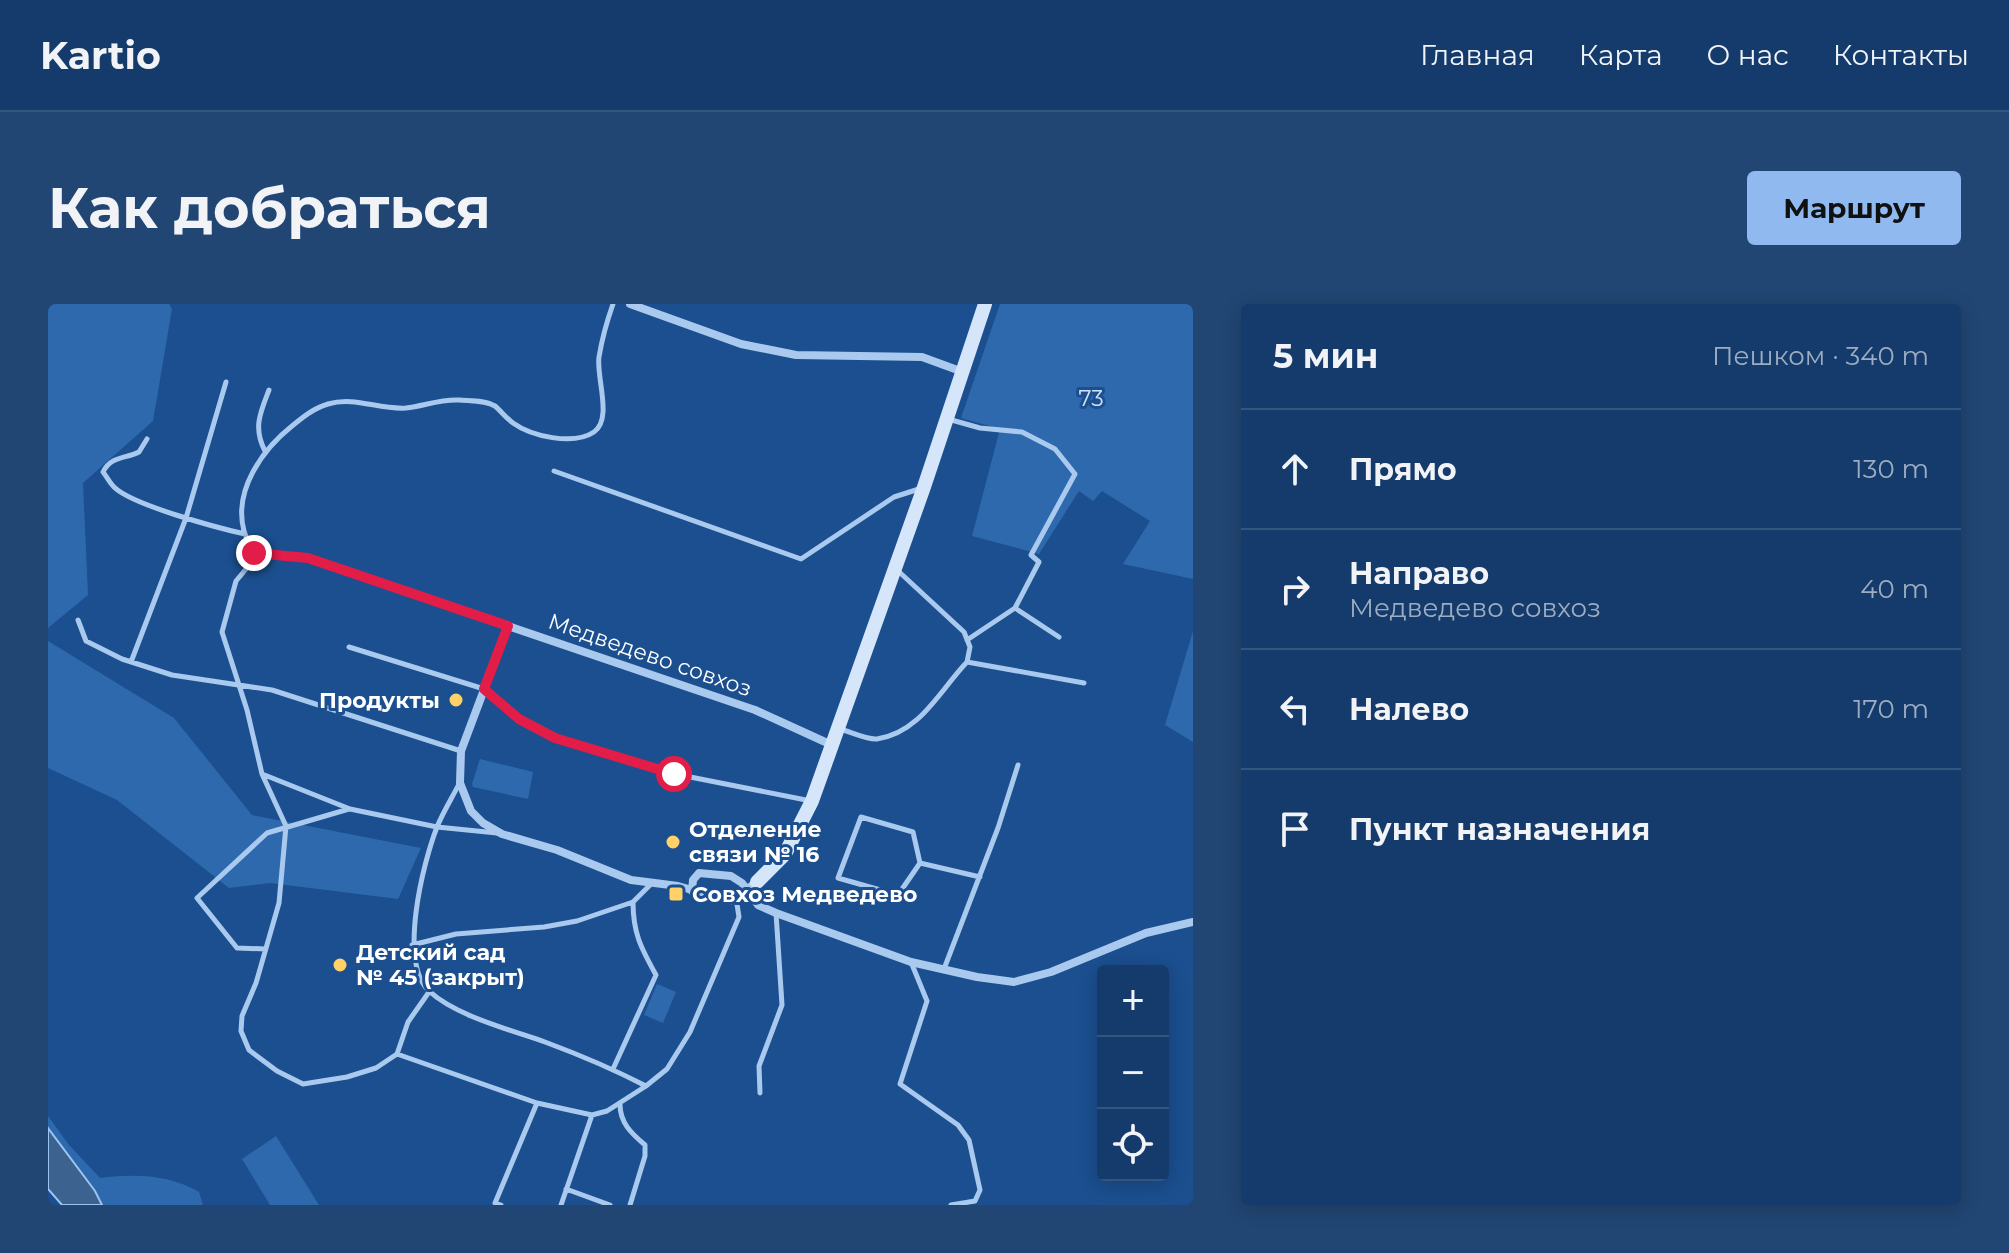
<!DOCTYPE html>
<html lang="ru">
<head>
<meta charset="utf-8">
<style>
  :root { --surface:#143b6b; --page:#214673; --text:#f1f3f6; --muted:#9dadc1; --line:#33557e; --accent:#90b9f0 }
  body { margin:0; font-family:Montserrat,sans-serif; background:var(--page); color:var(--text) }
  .controls { position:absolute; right:24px; bottom:24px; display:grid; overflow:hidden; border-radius:8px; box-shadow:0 4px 20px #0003 }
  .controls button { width:72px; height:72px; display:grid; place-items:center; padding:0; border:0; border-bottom:2px solid var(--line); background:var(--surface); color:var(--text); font:40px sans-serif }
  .stop { position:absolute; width:24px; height:24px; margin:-18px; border:6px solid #e11d48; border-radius:50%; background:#fff }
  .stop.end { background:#e11d48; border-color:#fff; box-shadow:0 2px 8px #0008 }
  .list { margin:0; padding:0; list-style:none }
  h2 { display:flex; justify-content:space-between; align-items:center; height:104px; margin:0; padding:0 32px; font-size:34px }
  h2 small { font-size:26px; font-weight:400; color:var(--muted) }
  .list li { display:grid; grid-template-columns:52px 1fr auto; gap:24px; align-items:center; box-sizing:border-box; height:120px; padding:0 32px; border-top:2px solid var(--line) }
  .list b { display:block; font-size:30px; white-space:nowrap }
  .list p { margin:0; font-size:26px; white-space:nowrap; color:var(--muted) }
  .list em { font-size:26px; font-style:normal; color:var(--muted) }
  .icon { flex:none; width:44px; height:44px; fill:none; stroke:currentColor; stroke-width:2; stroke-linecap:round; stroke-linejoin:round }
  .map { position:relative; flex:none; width:1145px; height:901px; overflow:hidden; border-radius:8px }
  header { display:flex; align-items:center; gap:48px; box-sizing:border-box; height:112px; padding:0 40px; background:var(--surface); border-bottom:2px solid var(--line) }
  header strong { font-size:38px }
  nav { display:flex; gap:44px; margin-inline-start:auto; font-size:28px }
  .intro { display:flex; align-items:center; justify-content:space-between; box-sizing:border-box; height:192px; padding:0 48px }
  h1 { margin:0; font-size:56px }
  .button { padding:20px 36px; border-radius:8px; background:var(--accent); color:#111; font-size:28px; font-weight:700 }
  main { display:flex; gap:48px; padding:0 48px }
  aside { flex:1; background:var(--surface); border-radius:8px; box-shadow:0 4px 20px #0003 }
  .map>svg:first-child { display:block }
  .green { fill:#2e69ad }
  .water { fill:#3c6290; stroke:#9cc4f0; stroke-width:2 }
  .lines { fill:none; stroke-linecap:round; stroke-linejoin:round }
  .lane { stroke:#a9c9ee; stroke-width:5 }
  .street { stroke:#a9c9ee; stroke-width:8 }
  .secondary { stroke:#d6e6fa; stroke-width:14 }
  .route { stroke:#e11d48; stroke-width:10 }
  .poi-dot { fill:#ffd166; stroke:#1b4f8f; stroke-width:3 }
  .labels { text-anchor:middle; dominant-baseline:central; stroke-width:6; stroke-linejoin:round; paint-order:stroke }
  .park-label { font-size:22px; fill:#cfe3fa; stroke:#1b4f8f }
  .street-label { font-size:22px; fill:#fff; stroke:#1b4f8f }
  .poi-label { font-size:22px; font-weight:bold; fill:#fff; stroke:#1b4f8f; text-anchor:start }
</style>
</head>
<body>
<header>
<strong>Kartio</strong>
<nav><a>Главная</a><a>Карта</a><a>О нас</a><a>Контакты</a></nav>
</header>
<div class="intro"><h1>Как добраться</h1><a class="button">Маршрут</a></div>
<main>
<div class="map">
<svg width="1145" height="901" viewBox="0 0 1145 901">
  <rect width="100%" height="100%" fill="#1b4f8f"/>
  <path class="green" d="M0,0H121L124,5L105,117L35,179L40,291L0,324Z
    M952,0H1145V275L1075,260L1102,217L1054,187L1045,197L1031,187L991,250L924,232L952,125L913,114Z
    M1145,327V438L1117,421Z
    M0,337L126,414L204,511L373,544L350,595L222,579L181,584L69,496L0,464Z
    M432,455L485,468L480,495L425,483L424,480Z
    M609,680L628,688L615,719L596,711Z
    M0,812L21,841L52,874C87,870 120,870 151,888L155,901H54L46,887L0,824Z
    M228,832L271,901H222L194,855Z"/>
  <path class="water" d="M0,824L47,887L54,901H14L0,885Z"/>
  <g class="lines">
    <path class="lane" d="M900,115L932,124L974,128L1007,145L1027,170L983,251L991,258L967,304L1011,333
      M99,135L91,148C77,155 63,152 55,168C59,173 62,179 66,183C84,201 170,224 197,230
      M217,147C205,124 212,109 221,86
      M506,167L753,255L846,193L871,185
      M206,249L203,259L188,277L174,328L199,406L214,470L302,505L389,523L449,529
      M848,265L916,328L922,343L919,358
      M30,316L38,337L74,355L124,371L224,386L413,447
      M459,322L260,254L206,249C203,242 198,234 196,227C185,186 215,145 244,122C255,113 266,104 280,100C307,92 331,106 358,104C376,102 392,95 411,96C423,97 437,96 447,102C453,107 458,114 465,119C483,132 525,142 546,128C565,115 548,73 551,53C554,35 559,17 565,0
      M919,336L967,304
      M301,343L436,385L471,415L507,434L617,468L763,497
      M83,358L138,214L178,78
      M792,425C803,428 819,436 829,435C872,429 892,386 919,358L1036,379
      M214,470L238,522L231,599L208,679L194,712L193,727L201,746L229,767L255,780L299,773L328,764L349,750L360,718L381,688
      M411,480C404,494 395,508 389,523C375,559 350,658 381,687C408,712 463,726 497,738C532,751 565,765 598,782L619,765L642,728L691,613L688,594
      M872,559L850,591L790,574L813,513L865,528L872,559L932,573
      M364,641L408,630L496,623L529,617L585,598L604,579
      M218,645L189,644L149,594L219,529L301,505
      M863,658L879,697L852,780L910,821L921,836L932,886L927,897L903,901
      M896,665L950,524L970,461
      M349,750L489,799L544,811L559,807L598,782
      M565,765L608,671C593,644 585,629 585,598
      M712,789L711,762L734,701L728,609
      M572,800C572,819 583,829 597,841V852L582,901
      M518,885L562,901
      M453,901L447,899L489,799
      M513,901L544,811"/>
    <path class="street" d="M582,0L693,40L748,51L874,53L915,68
      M709,578L682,597L630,582L583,576L509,546L454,530L435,519L423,507L412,479L413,447L460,322L707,406L786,442
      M644,587L645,576L651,569L683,572L694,579L710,601L728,609L863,658L929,673L966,678L1003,668L1098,629L1145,618"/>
    <path class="secondary" d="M709,578L737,550L764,497L876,183L937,0"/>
  </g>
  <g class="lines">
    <path class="route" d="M206,249L260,254L460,322L436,385L471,415L507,434L626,470"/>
  </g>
  <g class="poi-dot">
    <circle cx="408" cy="396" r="8"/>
    <circle cx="625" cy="538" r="8"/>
    <rect x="620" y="582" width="16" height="16" rx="4"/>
    <circle cx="292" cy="661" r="8"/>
  </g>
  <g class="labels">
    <g class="park-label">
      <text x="1043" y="94">73</text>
    </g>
    <g class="street-label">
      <text transform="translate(602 351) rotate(19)">Медведево совхоз</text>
    </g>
    <g class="poi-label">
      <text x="392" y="396" text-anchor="end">Продукты</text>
      <text x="641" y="525">Отделение<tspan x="641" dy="25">связи № 16</tspan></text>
      <text x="644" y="590">Совхоз Медведево</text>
      <text x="308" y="648">Детский сад<tspan x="308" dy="25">№ 45 (закрыт)</tspan></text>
    </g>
  </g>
</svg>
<div class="controls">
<button>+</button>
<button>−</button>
<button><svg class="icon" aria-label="locate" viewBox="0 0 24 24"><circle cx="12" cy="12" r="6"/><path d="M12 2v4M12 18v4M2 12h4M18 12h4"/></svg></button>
</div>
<div class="stop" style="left:626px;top:470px"></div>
<div class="stop end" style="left:206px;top:249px"></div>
</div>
<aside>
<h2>5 мин<small>Пешком · 340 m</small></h2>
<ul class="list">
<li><svg class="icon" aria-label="ahead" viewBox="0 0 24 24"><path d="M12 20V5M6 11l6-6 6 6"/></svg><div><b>Прямо</b></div><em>130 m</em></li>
<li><svg class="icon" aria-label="right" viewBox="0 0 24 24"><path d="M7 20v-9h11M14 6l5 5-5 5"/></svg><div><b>Направо</b><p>Медведево совхоз</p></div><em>40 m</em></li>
<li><svg class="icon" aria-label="left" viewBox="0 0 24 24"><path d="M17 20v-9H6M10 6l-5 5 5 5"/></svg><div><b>Налево</b></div><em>170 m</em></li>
<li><svg class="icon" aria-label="arrive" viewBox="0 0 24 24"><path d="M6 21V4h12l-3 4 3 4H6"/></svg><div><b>Пункт назначения</b></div></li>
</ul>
</aside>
</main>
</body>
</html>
